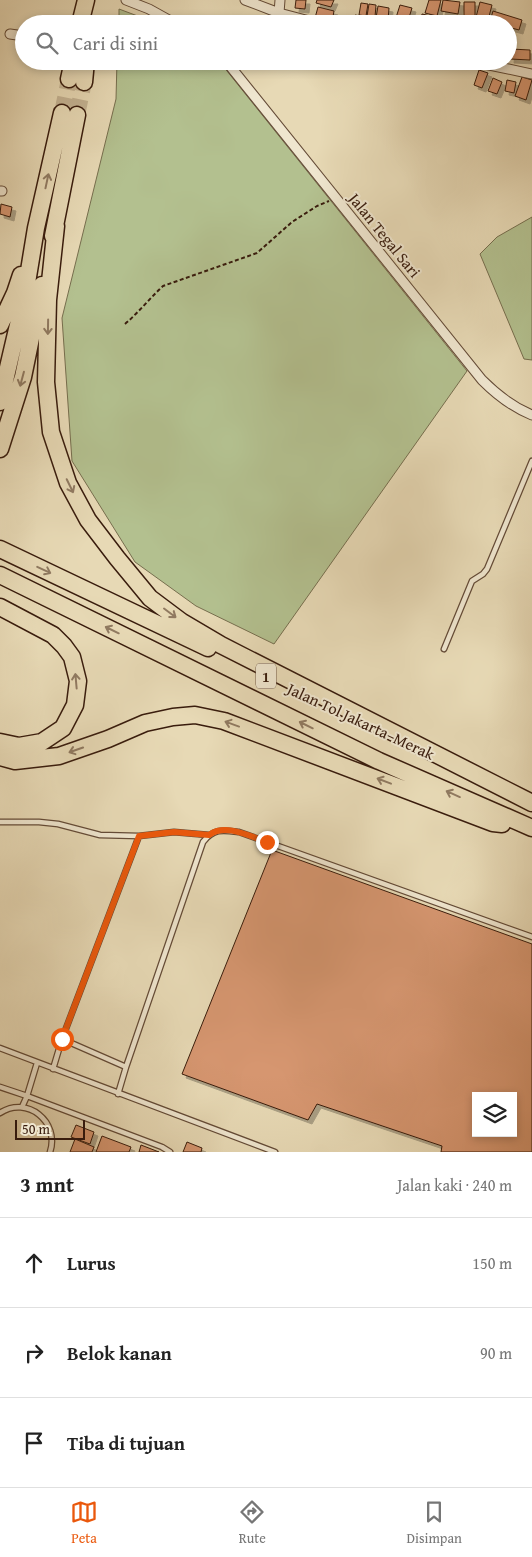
<!DOCTYPE html>
<html lang="id">
<head>
<meta charset="utf-8">
<style>
  :root { --surface:#fff; --page:#f6f6f6; --text:#222; --muted:#767676; --line:#e0e0e0; --accent:#ea580c }
  body { margin:0; font-family:"Gentium Book Plus",serif; background:var(--page); color:var(--text) }
  .controls { position:absolute; right:15px; bottom:15px; display:grid; overflow:hidden; border-radius:0px; box-shadow:0 2px 8px #0003 }
  .controls button { width:45px; height:45px; display:grid; place-items:center; padding:0; border:0; border-bottom:1px solid var(--line); background:var(--surface); color:var(--text); font:25px sans-serif }
  .scale { position:absolute; left:15px; bottom:12px; width:70px; box-sizing:border-box; padding-left:5px; border:2px solid #391c0d; border-top:0; font-size:14px; line-height:18px; white-space:nowrap; color:#391c0d; -webkit-text-stroke:4px #efe6cf; paint-order:stroke }
  .stop { position:absolute; width:15px; height:15px; margin:-11px; border:4px solid #ea580c; border-radius:50%; background:#fff }
  .stop.end { background:#ea580c; border-color:#fff; box-shadow:0 1px 5px #0008 }
  .list { margin:0; padding:0; list-style:none }
  h2 { display:flex; justify-content:space-between; align-items:center; height:65px; margin:0; padding:0 20px; font-size:21px }
  h2 small { font-size:16px; font-weight:400; color:var(--muted) }
  .list li { display:grid; grid-template-columns:32px 1fr auto; gap:15px; align-items:center; box-sizing:border-box; height:90px; padding:0 20px; border-top:1px solid var(--line) }
  .list b { display:block; font-size:19px; white-space:nowrap }
  .list em { font-size:16px; font-style:normal; color:var(--muted) }
  .icon { flex:none; width:28px; height:28px; fill:none; stroke:currentColor; stroke-width:2; stroke-linecap:round; stroke-linejoin:round }
  .map { position:relative; flex:none; width:532px; height:1152px; overflow:hidden }
  .search { position:absolute; background:var(--surface); box-shadow:0 2px 8px #0003; left:15px; right:15px; top:15px; height:55px; display:flex; align-items:center; gap:12px; box-sizing:border-box; padding:0 18px; border-radius:28px; color:var(--muted); font-size:19px }
  .sheet { height:335px; background:var(--surface) }
  nav { display:flex; justify-content:space-around; align-items:center; box-sizing:border-box; height:70px; border-top:1px solid var(--line); background:var(--surface); font-size:14px; color:var(--muted) }
  nav a { display:grid; justify-items:center; gap:2px }
  nav .on { color:var(--accent) }
  .map>svg:first-child { display:block }
  .green { fill:#b3c08f; stroke:#766e4e }
  .building { fill:#d69670; stroke:#391c0d; fill-rule:evenodd; filter:url(#shadow) }
  .lines { fill:none; stroke-linecap:round; stroke-linejoin:round }
  .highway-tunnel { stroke:#c4b393; stroke-width:16; stroke-dasharray:16 8; stroke-linecap:butt }
  .lane-casing { stroke:#644b37; stroke-width:7 }
  .street-casing { stroke:#644b37; stroke-width:11 }
  .highway-casing { stroke:#391c0d; stroke-width:19 }
  .path { stroke:#391c0d; stroke-width:2; stroke-dasharray:4 2.5; stroke-linecap:butt }
  .lane { stroke:#efe6cf; stroke-width:4.5 }
  .street { stroke:#efe6cf; stroke-width:9 }
  .highway { stroke:#e7d9b5; stroke-width:16 }
  .oneway { stroke:#907a61 }
  .route { stroke:#ea580c; stroke-width:6 }
  .labels { text-anchor:middle; dominant-baseline:central; stroke-width:4; stroke-linejoin:round; paint-order:stroke }
  .shield { fill:#efe6cf; stroke:#705947; stroke-width:1 }
  .shield-label { font-size:15px; font-weight:bold; fill:#391c0d }
  .street-label { font-size:16px; fill:#391c0d; stroke:#efe6cf }
</style>
</head>
<body>
<div class="map">
<svg width="532" height="1152" viewBox="0 0 532 1152">
  <defs>
    <filter id="shadow"><feDropShadow dx="4" dy="4" stdDeviation="0" flood-color="#0004"/></filter>
  </defs>
  <rect width="100%" height="100%" fill="#e7d9b5"/>
  <filter id="stains"><feTurbulence type="fractalNoise" baseFrequency=".004" numOctaves="4"/><feColorMatrix values="0 0 0 0 .2 0 0 0 0 .09 0 0 0 0 .02 0 0 0 .5 -.17"/></filter>
  <radialGradient id="worn" r=".72"><stop offset=".6" stop-color="#630" stop-opacity="0"/><stop offset="1" stop-color="#630" stop-opacity=".3"/></radialGradient>
  <path class="green" d="M119,9L159,24H119Z
    M117,61H219L467,371L274,644L196,606L135,562L72,461L62,318L116,99Z
    M532,217V360L524,359L480,254L497,237Z"/>
  <path class="building" d="M296,0H306L305,9L295,8Z
    M317,0H334L331,7L316,3Z
    M429,0H441L437,16L425,13Z
    M443,0L460,2L458,14L441,11Z
    M464,2H475V16H464Z
    M480,2L492,5L487,24L475,21Z
    M361,3L368,4L366,16L359,15Z
    M369,4L376,5L375,17L367,16Z
    M400,5L412,8L407,24H394Z
    M378,6L389,8L388,20L376,18Z
    M318,7L334,11L332,22L315,18Z
    M493,11L522,20L519,30L508,27V24H500L490,21Z
    M422,14L435,17L433,24H420Z
    M355,15L366,17L365,24H352Z
    M511,49L530,50V60L510,59Z
    M479,70L488,73L482,88L474,85Z
    M522,77L532,80L526,100L515,96Z
    M493,78L502,82L497,94L488,91Z
    M507,80L516,82L514,93L505,91Z
    M1,204L12,207L10,217L0,214Z
    M272,850L532,944V1152H441L442,1146L317,1104L308,1120L182,1074ZM476,1096H513V1133H476Z
    M76,1125L94,1132L90,1144L71,1137Z
    M102,1136L131,1147L129,1152H96Z
    M75,1139L94,1147L92,1152H70Z
    M187,1142L202,1148L201,1152H183Z
    M141,1145L159,1152H139Z"/>
  <g class="lines">
    <path class="highway-tunnel" d="M62,113L69,79
      M77,115L84,82"/>
    <defs>
      <path id="lane" d="M444,649L472,581L483,574L487,569L532,461
        M0,822H39L58,824L100,835L139,836L174,832L209,835
        M0,1048L275,1152
        M126,1067L62,1039L139,836
        M53,1069L62,1039
        M0,1087L27,1096L37,1063
        M118,1094L126,1067L203,842C214,828 223,830 239,832L532,937
        M22,1107L27,1096L162,1147L170,1152
        M0,1113C27,1095 60,1122 50,1152"/>
      <path id="street" d="M126,0L149,9L176,24
        M245,0L279,13L321,24
        M279,13L280,0
        M10,34L24,36
        M226,61L482,380C497,395 512,407 532,415
        M470,61L532,74
        M0,191H2"/>
      <path id="highway" d="M80,24L86,0
        M69,79L73,61
        M84,82L86,61
        M56,226L48,300L46,382L51,432L68,483L88,520L117,558L150,598L182,622L221,645L532,803
        M53,236L77,115
        M0,325L15,293L21,275
        M0,402L25,295L36,228L62,113
        M0,449L23,377L42,285
        M0,549L208,648
        M0,575L379,761L532,828
        M0,607L53,635L64,646L72,657L78,681L75,705L63,728L42,742L19,746L0,742
        M0,757L15,761L59,756L108,739L145,723L173,717L195,715L224,721L493,823L502,824"/>
    </defs>
    <use href="#lane" class="lane-casing"/>
    <use href="#street" class="street-casing"/>
    <use href="#highway" class="highway-casing"/>
    <path class="path" d="M125,324C139,312 150,298 163,286L257,253L292,222L317,206L329,201"/>
    <use href="#lane" class="lane"/>
    <use href="#street" class="street"/>
    <use href="#highway" class="highway"/>
  </g>
  <defs><path id="oneway-shaft" d="M-6 0H5M1.5-3L5.5 0L1.5 3" fill="none" stroke-width="1.6" stroke-linecap="round" stroke-linejoin="round" transform="scale(1.25)"/></defs>
  <g class="oneway">
    <use href="#oneway-shaft" transform="translate(47 181) rotate(-78)"/>
    <use href="#oneway-shaft" transform="translate(48 327) rotate(91)"/>
    <use href="#oneway-shaft" transform="translate(22 379) rotate(105)"/>
    <use href="#oneway-shaft" transform="translate(70 486) rotate(64)"/>
    <use href="#oneway-shaft" transform="translate(44 570) rotate(25)"/>
    <use href="#oneway-shaft" transform="translate(170 613) rotate(37)"/>
    <use href="#oneway-shaft" transform="translate(112 630) rotate(-154)"/>
    <use href="#oneway-shaft" transform="translate(76 681) rotate(-95)"/>
    <use href="#oneway-shaft" transform="translate(232 724) rotate(-160)"/>
    <use href="#oneway-shaft" transform="translate(306 725) rotate(-154)"/>
    <use href="#oneway-shaft" transform="translate(76 750) rotate(161)"/>
    <use href="#oneway-shaft" transform="translate(384 781) rotate(-159)"/>
    <use href="#oneway-shaft" transform="translate(453 794) rotate(-156)"/>
  </g>
  <g class="lines">
    <path class="route" d="M62,1039L139,836L174,832L209,835C226,823 249,836 267,842"/>
  </g>
  <g class="labels">
    <rect class="shield" x="256" y="663.5" width="20" height="25" rx="4"/>
    <g class="shield-label">
      <text x="266" y="676">1</text>
    </g>
    <g class="street-label">
      <text transform="translate(385 235) rotate(51)">Jalan Tegal Sari</text>
      <text transform="translate(361 721) rotate(25)">Jalan Tol Jakarta–Merak</text>
    </g>
  </g>
  <rect width="100%" height="100%" filter="url(#stains)"/>
  <rect width="100%" height="100%" fill="url(#worn)"/>
</svg>
<div class="controls">
<button><svg class="icon" aria-label="layers" viewBox="0 0 24 24"><path d="M12 4l9 5-9 5-9-5zM3 14l9 5 9-5"/></svg></button>
</div>
<div class="scale">50 m</div>
<div class="stop" style="left:62px;top:1039px"></div>
<div class="stop end" style="left:267px;top:842px"></div>
<div class="search"><svg class="icon" aria-label="search" viewBox="0 0 24 24"><circle cx="10" cy="10" r="6"/><path d="M15 15l6 6"/></svg>Cari di sini</div>
</div>
<section class="sheet">
<h2>3 mnt<small>Jalan kaki · 240 m</small></h2>
<ul class="list">
<li><svg class="icon" aria-label="ahead" viewBox="0 0 24 24"><path d="M12 20V5M6 11l6-6 6 6"/></svg><div><b>Lurus</b></div><em>150 m</em></li>
<li><svg class="icon" aria-label="right" viewBox="0 0 24 24"><path d="M7 20v-9h11M14 6l5 5-5 5"/></svg><div><b>Belok kanan</b></div><em>90 m</em></li>
<li><svg class="icon" aria-label="arrive" viewBox="0 0 24 24"><path d="M6 21V4h12l-3 4 3 4H6"/></svg><div><b>Tiba di tujuan</b></div></li>
</ul>
</section>
<nav>
<a class="on"><svg class="icon" aria-label="map" viewBox="0 0 24 24"><path d="M3 6l6-2 6 2 6-2v14l-6 2-6-2-6 2zM9 4v14M15 6v14"/></svg>Peta</a>
<a><svg class="icon" aria-label="directions" viewBox="0 0 24 24"><path d="M12 3l9 9-9 9-9-9zM9 14v-3h6M13 9l2 2-2 2"/></svg>Rute</a>
<a><svg class="icon" aria-label="saved" viewBox="0 0 24 24"><path d="M7 4h10v16l-5-4-5 4z"/></svg>Disimpan</a>
</nav>
</body>
</html>
